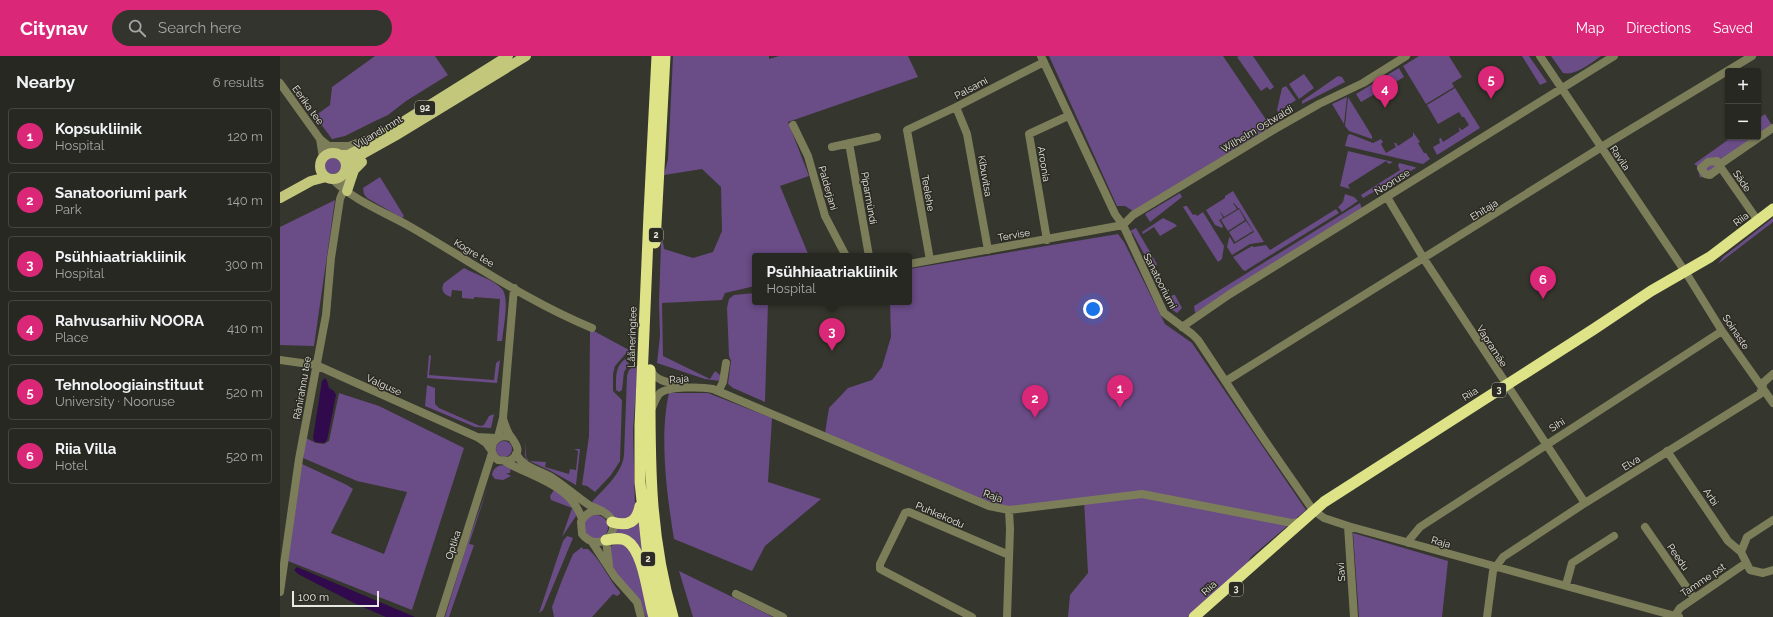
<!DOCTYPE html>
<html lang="en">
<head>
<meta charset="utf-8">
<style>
  :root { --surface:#282822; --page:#34342f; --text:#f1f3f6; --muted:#a5a6a5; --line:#444440; --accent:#db2777 }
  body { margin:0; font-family:Raleway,sans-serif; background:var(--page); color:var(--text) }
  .controls { position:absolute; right:12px; top:12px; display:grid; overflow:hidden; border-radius:4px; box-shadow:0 1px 3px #0004 }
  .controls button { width:36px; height:36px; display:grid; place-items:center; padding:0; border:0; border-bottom:1px solid var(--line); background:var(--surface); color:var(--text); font:20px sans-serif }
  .scale { position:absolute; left:12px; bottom:10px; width:87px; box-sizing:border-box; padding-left:4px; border:2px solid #e9e9e3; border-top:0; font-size:11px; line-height:14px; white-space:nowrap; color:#e9e9e3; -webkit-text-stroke:3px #2b2b23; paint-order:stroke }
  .you { position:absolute; left:813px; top:253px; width:14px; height:14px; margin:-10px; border:3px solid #fff; border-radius:50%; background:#1a73e8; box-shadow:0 0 0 6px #1a73e833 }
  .badge { display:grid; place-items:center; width:26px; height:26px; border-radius:50%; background:var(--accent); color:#fff; font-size:13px; font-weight:700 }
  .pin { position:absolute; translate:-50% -33px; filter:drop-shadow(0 1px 2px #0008) }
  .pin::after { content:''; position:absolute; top:21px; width:14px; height:12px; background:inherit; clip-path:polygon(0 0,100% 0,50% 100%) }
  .popup { position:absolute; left:472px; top:197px; width:160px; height:52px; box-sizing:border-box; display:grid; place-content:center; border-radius:4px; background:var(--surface); filter:drop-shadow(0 1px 3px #0005); font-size:13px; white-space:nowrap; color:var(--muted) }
  .popup b { font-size:15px; color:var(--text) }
  .popup::after { content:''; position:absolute; left:50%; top:100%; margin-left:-8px; border:8px solid transparent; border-top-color:var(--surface) }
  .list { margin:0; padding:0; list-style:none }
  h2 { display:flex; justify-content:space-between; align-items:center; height:52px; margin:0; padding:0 16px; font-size:17px }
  h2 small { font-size:13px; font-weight:400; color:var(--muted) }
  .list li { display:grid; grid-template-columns:26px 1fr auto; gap:12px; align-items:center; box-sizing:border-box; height:56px; margin:0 8px 8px; padding:0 8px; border:1px solid var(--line); border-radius:4px }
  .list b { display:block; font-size:15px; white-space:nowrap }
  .list p { margin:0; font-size:13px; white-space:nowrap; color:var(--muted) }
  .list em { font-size:13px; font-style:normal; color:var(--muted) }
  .icon { flex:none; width:22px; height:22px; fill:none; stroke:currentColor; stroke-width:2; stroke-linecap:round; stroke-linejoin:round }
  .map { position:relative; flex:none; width:1493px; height:561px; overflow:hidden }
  header { display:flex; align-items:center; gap:24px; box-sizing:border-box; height:56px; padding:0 20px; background:var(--accent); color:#fff }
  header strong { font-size:19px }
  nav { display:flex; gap:22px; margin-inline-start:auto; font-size:14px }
  .search { width:280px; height:36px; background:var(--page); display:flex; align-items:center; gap:10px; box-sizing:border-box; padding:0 14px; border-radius:22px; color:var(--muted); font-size:15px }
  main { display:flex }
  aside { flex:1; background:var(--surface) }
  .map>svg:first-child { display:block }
  .green { fill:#6a4c87 }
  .water { fill:#31094d }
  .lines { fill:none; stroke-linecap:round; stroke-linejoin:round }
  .minor { stroke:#7c7e5a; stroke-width:8 }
  .major { stroke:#c2c77b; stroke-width:10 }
  .highway { stroke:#dee388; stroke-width:11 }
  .labels { text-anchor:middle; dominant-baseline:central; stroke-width:3; stroke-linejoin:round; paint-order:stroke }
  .shield { fill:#2b2b23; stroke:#b0b0a9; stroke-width:1 }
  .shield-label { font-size:9px; font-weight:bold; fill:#e9e9e3 }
  .street-label { font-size:10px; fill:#e9e9e3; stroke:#2b2b23 }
</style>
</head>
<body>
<header>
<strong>Citynav</strong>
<div class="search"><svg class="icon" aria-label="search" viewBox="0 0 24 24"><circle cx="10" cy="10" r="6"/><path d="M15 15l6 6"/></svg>Search here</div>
<nav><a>Map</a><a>Directions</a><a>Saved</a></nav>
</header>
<main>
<aside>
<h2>Nearby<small>6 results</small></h2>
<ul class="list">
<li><span class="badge">1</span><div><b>Kopsukliinik</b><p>Hospital</p></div><em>120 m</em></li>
<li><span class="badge">2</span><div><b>Sanatooriumi park</b><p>Park</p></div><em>140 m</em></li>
<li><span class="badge">3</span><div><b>Psühhiaatriakliinik</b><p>Hospital</p></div><em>300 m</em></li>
<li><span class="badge">4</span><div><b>Rahvusarhiiv NOORA</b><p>Place</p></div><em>410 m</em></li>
<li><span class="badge">5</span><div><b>Tehnoloogiainstituut</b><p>University · Nooruse</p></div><em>520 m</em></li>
<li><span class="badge">6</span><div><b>Riia Villa</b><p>Hotel</p></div><em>520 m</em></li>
</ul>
</aside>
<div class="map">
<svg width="1493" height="561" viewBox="0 0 1493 561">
  <rect width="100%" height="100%" fill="#35362d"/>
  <path class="green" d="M95,0H155L168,19L126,45L108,59L93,66L65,80L52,83L35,60L50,49L52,31Z
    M393,0H489V3L499,0H628L638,21L508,66L529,120L500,130L529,200H475V230L445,237L442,244L382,247L383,300L430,323L435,315L440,319V325L425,323L377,307L380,280L379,247L381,187L383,186L384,193L413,202L433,196L442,175L441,131L422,113L384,119L388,103Z
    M769,0H943L987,65L988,71L986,74L853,155L845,150H837Z
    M959,0H973L994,31L990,34L987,31L981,35L957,1Z
    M1139,0H1169L1182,21L1172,27L1174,31L1146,48L1123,10Z
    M1242,0H1249L1267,26L1260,29Z
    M1271,0H1321C1311,7 1296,20 1283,17Z
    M1119,12L1124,21L1081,46L1076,38Z
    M1024,18L1034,32L1019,43L1009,28Z
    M1058,20L1062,21L1065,26L1022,48V45Z
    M1006,30L1016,44L998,56L997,54L1002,32Z
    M1175,32L1200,72L1157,99L1153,91L1160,87L1159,83L1161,82L1163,86L1180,75L1178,71L1182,74L1189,69L1184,61H1182L1179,56L1158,68L1147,49Z
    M1067,41L1064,68L1052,48Z
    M1068,41L1092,80V83L1069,75L1065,70Z
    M1485,58L1493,71L1420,122L1417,110L1414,108L1452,81H1478V63Z
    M1133,76L1140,86L1138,87L1144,97H1146L1150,103L1143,108L1065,90L1068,79L1070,78L1093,87L1101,83L1103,86L1101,88L1106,97L1116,91L1114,87H1116L1118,90L1133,80Z
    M1068,95L1113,106L1109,108L1106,105L1068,129L1070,133L1060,130Z
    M44 109a9 9 0 1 1 18 0a9 9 0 1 1-18 0Z
    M1119,107L1135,111L1136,112L1083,142L1081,139L1120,114L1118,110Z
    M100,121L124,160L122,162L87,142L84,138L83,132Z
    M953,135L984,186L970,188L952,199L947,191L949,182L950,181L954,188L974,176L959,152H958L954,147H953L957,153L944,161L940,155L943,162L939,164L943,170L942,172L935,169L926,154L945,142V140Z
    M900,137L902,141L870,166L865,158Z
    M1065,138L1074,141L1078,145L1062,156L1058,151L1063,146Z
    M55,144L34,290L0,289V171Z
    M1080,147L1082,153L915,257L914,250Z
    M905,150H907L913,159L915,158L917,160L923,156L944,190L942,203L938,206L903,151Z
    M959,153L965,164L948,175L941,164Z
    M1056,153L1059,157L965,215L963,214L953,201L972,190L974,191L986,189L990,194Z
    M883,162L895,168L897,170L880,180L874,171L863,178L862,176Z
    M1493,162V166L1438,208L1443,201Z
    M966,165L973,175L955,186L949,176Z
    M856,172L877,208L876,210L870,209L852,176L851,179L850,175Z
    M838,178L844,186L885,268L912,287L1026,454L971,501L966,509L907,561H788L790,539L808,517L804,444L725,452L659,427L545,377L549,352L568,332L592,324L602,311L611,281L610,246H629V213Z
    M184,212C196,219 213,223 222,233C230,242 223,273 222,285H217L220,243L194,241V243L182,242V235L172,234L171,241C164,239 160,234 164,227Z
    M475,237V246H488L485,346L453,332L448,328L451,305L449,300L447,252L449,243L454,239Z
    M893,239H895L902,252L897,257L891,253L886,245V243Z
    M312,274L349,294L335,310L333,318V335L342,344L340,405L331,419L315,436L307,430L302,429L309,380L310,276Z
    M149,299L151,300L149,319L214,324L216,307L220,304L217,327L147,322Z
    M345,303L349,308L344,316L342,334L339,336L336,334C336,321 335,311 345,303Z
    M354,310H358L353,374L355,451L350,462L337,464L312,446C324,432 342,418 344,399L347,320L349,314Z
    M147,329L155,332V348L159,352L200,370L204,369L209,360L214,358L211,372L195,371L145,350Z
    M59,337L99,350L184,392L132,554L8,505L22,408L67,429L73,433L51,477L104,498L127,436L77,425L23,402L26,382L36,387L44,388L49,385Z
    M389,337H428L492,362L488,426L541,443L485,490L472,515L394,483C387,440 379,380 389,337Z
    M216 393a8 8 0 1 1 16 0a8 8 0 1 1-16 0Z
    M245,385L246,401L249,405L266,406L265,411L289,418L290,413L296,414L298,395L294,393H300L296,429L269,414L247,404L245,400Z
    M225,409L231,411L230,417H226L231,420L223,424L215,423L212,419C213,412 218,409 225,409Z
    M208,430L189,488L194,489L169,561H165L187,488Z
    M274,434H277L298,457L282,481L292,452L271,444L270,440Z
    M304 471a12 12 0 1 1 24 0a12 12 0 1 1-24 0Z
    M359,465L364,498L363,502L335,478L336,471Z
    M1073,477L1168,505L1162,561H1079Z
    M287,480L293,482L263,554L259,557L283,485Z
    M341,487L352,494L371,561H366L358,543L339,520L331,508L330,491L333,489Z
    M302,491L303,493H308C322,505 328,523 340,536V538L337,540L333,538L312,561H274L272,551L282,524L293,498Z
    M399,515L493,561H413Z"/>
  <path class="water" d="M45,322L47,325L49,332L54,335L56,339L47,384L44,387L35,386L33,382L42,325Z
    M17,511L135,561H106L74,547L18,518L14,514Z"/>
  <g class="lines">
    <path class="minor" d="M761,0L835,158L843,169L884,257L912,278L918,284L981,379L1033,454L1044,462L1068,470L1399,561
      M1260,0L1408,220L1442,275L1493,347
      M0,27L40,83L60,99
      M676,51L687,78L708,194
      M513,69L528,100L545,160L566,200
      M40,83L43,102
      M569,87L589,200
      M51,90H69L90,82
      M552,91L597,81
      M1437,105L1439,109L1438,113L1430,119L1425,118L1421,112L1428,106Z
      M64,117L67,134
      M52,123C73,144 104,156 129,170C190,205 248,246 312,272
      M1107,141L1144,203L1305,447
      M1478,165L1439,109L1493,72
      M767,184L749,78L788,60
      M650,204L627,74L676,51L764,6
      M629,208L843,169L853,159L995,73L1039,48L1083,27L1126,0
      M902,271L950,238L1334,0
      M0,304L36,309L197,381
      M370,312C374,326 392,327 404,329
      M946,325L1328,87L1472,0
      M439,334L443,326L446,307
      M371,354C374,348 376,341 380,337C389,330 422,331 433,333L709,450L729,454L862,438L1012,467L1019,466
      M223,363C225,368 226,373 229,378C236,388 244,396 229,405L218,404C204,394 216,374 232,382
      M218,381L223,362L234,232
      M211,394L206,387L197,381L216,382
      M1387,395L1448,485L1461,496
      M236,398C244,413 261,414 274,423C286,431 297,441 309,449C315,452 325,455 330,461C342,479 317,497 302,478L301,466C305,458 311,454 320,455
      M226,406C254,422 291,429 302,463
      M1493,464L1467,481L1461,496L1470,514L1483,517L1493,514
      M1068,470L1074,561
      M1365,471L1414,542
      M326,484L329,509
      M312,486L335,521L357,546L361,561
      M1129,487L1130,483L1140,471L1442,275
      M1286,529L1292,507L1334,480
      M0,536L19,403L46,259L51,202L60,143L62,138L67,135
      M456,538L503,561
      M160,561L212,397
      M692,561L600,513V508L625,457L629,456L729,499
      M727,561L730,473L729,454
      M1207,561L1213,515L1223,501L1305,447L1480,338L1484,326L1493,318
      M1394,561L1400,552L1466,507"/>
    <path class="major" d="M40 110a13 13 0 1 1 26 0a13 13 0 1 1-26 0Z
      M60,99H68L78,94L228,0
      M66,113L81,99L115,80L246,0
      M67,135L74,114L82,106
      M0,142L31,125L46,121"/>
    <path class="highway" d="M377,0L369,158L360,370V426L368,501L383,561
      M375,187L385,0
      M370,314C370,401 368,476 393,561
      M332,466C348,471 357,466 360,450
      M326,484C333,483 341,481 347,485C364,495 368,543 374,561
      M914,561L1044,446L1314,273L1371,235L1430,201L1493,153"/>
  </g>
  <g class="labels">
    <g class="shield">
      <rect x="135" y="45" width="20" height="14" rx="3"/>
      <rect x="369" y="172" width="14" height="14" rx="3"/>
      <rect x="1212" y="327" width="14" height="14" rx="3"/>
      <rect x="361" y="496" width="14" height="14" rx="3"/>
      <rect x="949" y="526" width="14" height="14" rx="3"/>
    </g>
    <g class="shield-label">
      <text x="145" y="52">92</text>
      <text x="376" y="179">2</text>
      <text x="1219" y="334">3</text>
      <text x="368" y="503">2</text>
      <text x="956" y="533">3</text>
    </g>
    <g class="street-label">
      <text transform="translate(691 32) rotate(-28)">Palsami</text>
      <text transform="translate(28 49) rotate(54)">Eerika tee</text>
      <text transform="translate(977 73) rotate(-31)">Wilhelm Ostwaldi</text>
      <text transform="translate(98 76) rotate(-31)">Viljandi mnt</text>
      <text transform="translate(1340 102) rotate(56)">Ravila</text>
      <text transform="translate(764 108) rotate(81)">Aroonia</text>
      <text transform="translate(705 120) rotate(80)">Kibuvitsa</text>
      <text transform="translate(1462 125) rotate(56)">Säde</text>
      <text transform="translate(1112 126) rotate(-32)">Nooruse</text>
      <text transform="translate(548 132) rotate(74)">Palderjani</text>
      <text transform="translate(648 137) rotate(80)">Teelehe</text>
      <text transform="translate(589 142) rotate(80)">Piparmündi</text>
      <text transform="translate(1204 154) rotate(-32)">Ehitaja</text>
      <text transform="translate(1461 163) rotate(-37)">Riia</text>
      <text transform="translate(734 179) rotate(-10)">Tervise</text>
      <text transform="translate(194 197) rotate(31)">Kogre tee</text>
      <text transform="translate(880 225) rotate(63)">Sanatooriumi</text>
      <text transform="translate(1456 276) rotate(56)">Soinaste</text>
      <text transform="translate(352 281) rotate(-88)">Lääneringtee</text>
      <text transform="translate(1212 290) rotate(57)">Vapramäe</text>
      <text transform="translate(399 323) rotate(-5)">Raja</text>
      <text transform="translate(104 329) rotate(24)">Valguse</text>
      <text transform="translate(22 332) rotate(-80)">Ränirahnu tee</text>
      <text transform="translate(1190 338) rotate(-33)">Riia</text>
      <text transform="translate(1277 369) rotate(-33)">Sihi</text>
      <text transform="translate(1351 407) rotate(-32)">Elva</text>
      <text transform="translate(713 440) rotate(19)">Raja</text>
      <text transform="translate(1431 441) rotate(56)">Arbi</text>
      <text transform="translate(660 459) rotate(23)">Puhkekodu</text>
      <text transform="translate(1161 486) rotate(16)">Raja</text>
      <text transform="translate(173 489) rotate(-72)">Optika</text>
      <text transform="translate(1398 501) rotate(55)">Peedu</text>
      <text transform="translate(1061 516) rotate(-94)">Savi</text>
      <text transform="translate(1423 524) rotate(-34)">Tamme pst</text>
      <text transform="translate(929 532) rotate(-42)">Riia</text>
    </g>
  </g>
</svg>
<div class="controls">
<button>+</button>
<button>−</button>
</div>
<div class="scale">100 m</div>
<div class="you"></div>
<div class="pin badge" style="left:840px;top:352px">1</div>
<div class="pin badge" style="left:755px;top:362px">2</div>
<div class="pin badge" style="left:552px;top:295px">3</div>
<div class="popup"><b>Psühhiaatriakliinik</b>Hospital</div>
<div class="pin badge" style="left:1105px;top:52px">4</div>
<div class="pin badge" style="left:1211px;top:43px">5</div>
<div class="pin badge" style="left:1263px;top:243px">6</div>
</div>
</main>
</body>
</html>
